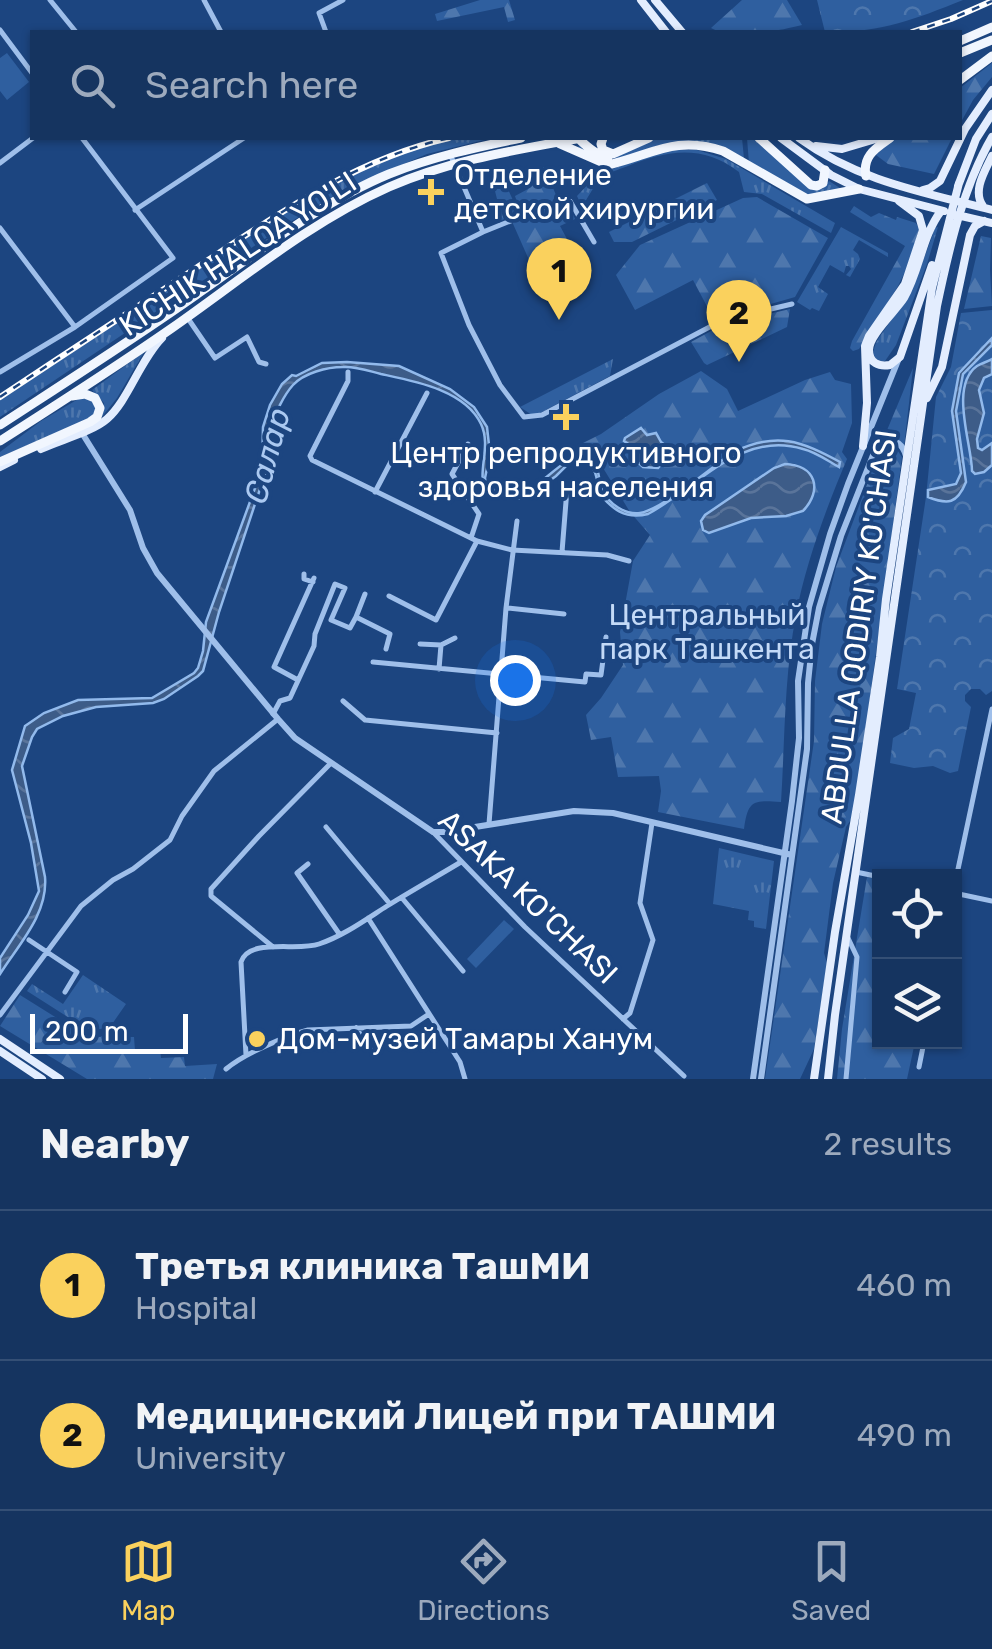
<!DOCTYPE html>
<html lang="en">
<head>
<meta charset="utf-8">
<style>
  :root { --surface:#153460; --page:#1e3c66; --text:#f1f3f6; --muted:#9daabd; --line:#344f75; --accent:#fad15d }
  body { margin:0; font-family:Rubik,sans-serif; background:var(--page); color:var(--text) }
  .controls { position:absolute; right:30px; bottom:30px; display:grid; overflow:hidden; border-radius:0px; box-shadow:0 2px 8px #0004 }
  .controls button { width:90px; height:90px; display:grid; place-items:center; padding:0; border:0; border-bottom:2px solid var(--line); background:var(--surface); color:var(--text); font:50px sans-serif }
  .scale { position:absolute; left:30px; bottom:25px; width:158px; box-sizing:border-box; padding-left:10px; border:5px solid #fff; border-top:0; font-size:28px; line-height:35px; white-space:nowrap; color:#fff; -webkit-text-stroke:8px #1c4580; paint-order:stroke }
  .you { position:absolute; left:515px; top:680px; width:35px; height:35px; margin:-25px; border:8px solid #fff; border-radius:50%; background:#1a73e8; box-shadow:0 0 0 15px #1a73e833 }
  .badge { display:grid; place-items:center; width:65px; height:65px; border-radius:50%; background:var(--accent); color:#111; font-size:32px; font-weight:700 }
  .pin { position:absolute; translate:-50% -82px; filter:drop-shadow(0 2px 5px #0008) }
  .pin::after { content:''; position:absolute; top:52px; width:35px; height:30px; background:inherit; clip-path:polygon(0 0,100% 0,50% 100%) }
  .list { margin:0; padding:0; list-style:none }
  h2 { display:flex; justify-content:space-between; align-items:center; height:130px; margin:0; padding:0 40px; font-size:42px }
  h2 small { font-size:32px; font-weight:400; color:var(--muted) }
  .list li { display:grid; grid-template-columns:65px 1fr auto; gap:30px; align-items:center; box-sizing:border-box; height:150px; padding:0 40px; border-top:2px solid var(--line) }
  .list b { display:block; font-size:38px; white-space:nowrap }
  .list p { margin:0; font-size:32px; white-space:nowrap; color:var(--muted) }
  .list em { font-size:32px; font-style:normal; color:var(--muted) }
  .icon { flex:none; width:55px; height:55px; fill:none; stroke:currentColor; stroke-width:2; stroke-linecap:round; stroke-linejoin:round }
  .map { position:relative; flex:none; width:992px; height:1079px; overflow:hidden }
  .search { position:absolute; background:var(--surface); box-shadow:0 2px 8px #0004; left:30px; right:30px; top:30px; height:110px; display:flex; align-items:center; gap:25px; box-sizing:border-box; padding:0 35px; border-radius:0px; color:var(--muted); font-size:38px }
  .sheet { height:430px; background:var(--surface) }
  nav { display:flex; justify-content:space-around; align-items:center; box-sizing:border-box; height:140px; border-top:2px solid var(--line); background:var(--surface); font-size:28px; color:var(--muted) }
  nav a { display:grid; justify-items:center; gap:5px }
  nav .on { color:var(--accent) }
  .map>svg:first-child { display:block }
  .grass { fill:url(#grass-tufts) }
  .forest { fill:url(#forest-firs); fill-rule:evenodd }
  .park { fill:url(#park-crowns) }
  .pitch { fill:#2f5f9f }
  .water { fill:url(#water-waves); stroke:#92baec; stroke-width:2.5 }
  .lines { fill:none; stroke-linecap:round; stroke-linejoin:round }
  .minor { stroke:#9fbfea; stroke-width:5 }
  .tertiary { stroke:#9fbfea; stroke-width:6 }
  .primary { stroke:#e3edfe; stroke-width:8 }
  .trunk { stroke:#f1f6fe; stroke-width:9 }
  .rail-casing { stroke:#fff; stroke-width:6 }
  .rail { stroke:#1c4580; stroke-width:2.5; stroke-dasharray:8; stroke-linecap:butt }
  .poi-dot { fill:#fad15d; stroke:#1c4580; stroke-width:4 }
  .labels { text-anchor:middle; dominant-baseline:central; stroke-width:8; stroke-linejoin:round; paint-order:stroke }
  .poi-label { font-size:30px; fill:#fff; stroke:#1c4580; text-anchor:start }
  .street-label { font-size:30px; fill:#fff; stroke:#1c4580 }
  .park-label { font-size:30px; fill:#c4daf7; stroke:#1c4580 }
  .water-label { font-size:32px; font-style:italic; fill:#abc9f1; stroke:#1c4580 }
</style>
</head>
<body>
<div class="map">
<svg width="992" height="1079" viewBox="0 0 992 1079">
  <defs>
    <pattern id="grass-tufts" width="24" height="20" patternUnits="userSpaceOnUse" patternTransform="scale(2.5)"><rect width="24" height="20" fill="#2f5f9f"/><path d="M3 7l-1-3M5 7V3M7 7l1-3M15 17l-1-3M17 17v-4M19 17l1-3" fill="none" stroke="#4e77ad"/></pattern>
    <pattern id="forest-firs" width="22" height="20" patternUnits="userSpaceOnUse" patternTransform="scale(2.5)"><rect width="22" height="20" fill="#2f5f9f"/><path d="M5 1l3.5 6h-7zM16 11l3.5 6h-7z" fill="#4e77ad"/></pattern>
    <pattern id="park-crowns" width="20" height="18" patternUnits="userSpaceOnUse" patternTransform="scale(2.5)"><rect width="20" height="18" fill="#2f5f9f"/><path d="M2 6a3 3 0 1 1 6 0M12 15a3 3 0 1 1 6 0" fill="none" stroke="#4e77ad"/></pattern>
    <pattern id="water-waves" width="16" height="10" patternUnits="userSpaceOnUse" patternTransform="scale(2.5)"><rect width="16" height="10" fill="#3d5c88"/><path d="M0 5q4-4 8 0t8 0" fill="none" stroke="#5a749a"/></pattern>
  </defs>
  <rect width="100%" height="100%" fill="#1c4580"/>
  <path class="grass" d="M459,138H492L427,154L345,189L284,226L0,417V400L303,201C353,172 403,150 459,138Z
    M659,138H742L744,159L727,149L663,144L608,163L577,147L580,146L612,160L638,144Z
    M747,138H756L774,157L812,190L823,189L829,181L843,190L809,197L749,163Z
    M669,150H697L726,159L835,223L831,233L762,194L744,192L739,172C703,144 667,150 628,166C621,169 612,171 606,175C595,182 589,196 582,207L577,196L595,177L605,172L651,154Z
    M841,227L888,253V257L859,240L853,250L858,254L860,259L850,277L846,275L851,269L849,266H846L844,273L830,265L818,287L828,294L819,311L812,308L810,310L797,302Z
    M938,227L927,264L896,345L885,361H878L873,357C873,342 882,334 890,322C912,294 923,262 935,228Z
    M144,352L117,398L101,418L104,403L92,390Z
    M613,359L610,376L538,414L532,415L520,407Z
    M80,398L95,400L96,412L88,419L0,457V452L41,421Z
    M719,848L774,861L766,929L754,927V921L748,920L749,911L713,904Z
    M83,975L126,1004L110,1027L95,1030L85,1028L27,991L32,984L63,1004Z"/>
  <path class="forest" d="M480,0H509L515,20L508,22L504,7L437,21L435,14Z
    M742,0H787L802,25C778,31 733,40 711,28Z
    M992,63V77L973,100L960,124V88Z
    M894,138H952L934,174L888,164L876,155Z
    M544,167L556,195L553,200L555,205L572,212L575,219L560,226L567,239L561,245L574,264L550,269L560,290L545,296L510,217L499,221V207L493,183L503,178L516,207L518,205L515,196L528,189L523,177Z
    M707,183L717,200L632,242H614L609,232Z
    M757,197L828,238L795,297L757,308L731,304L710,312L693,280L635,310L616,275L640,245L743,198Z
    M854,206L871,217L879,213L896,220L897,217L916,223L919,229L909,264L898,286L859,349L853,351L850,348L852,341L905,246L850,212Z
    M981,236L991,238L990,270L992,306L964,309Z
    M790,309L787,327L707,365L704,363L691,342L722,325Z
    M913,368L904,447L894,438L885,435Z
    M701,371L727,389L738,411L805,380L830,372L835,380L851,384L852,423L842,452L847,459C827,506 805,565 796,615C784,676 785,740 781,802C753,800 748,800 744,829L658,812L661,791L659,776L618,777L611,737L591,740L586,715L601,698L623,665L620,632L633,561L650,535L630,512L597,458L583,443L601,434L659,394ZM792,463L801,466L786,516L751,518L713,532L702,518L778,465Z
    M883,442L893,444L902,457L860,773L852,818L846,827L833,883L824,953L827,963L814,1049L800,1079H765L814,741L815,681L822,624L836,567Z
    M867,877L879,880L880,1042H915L907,1079H837L842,1029Z
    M20,995L84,1035L100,1037L115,1030L118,1037H134L135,1051L160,1049L161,1058L184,1057L185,1066L217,1064L213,1079H87L0,1026Z"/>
  <path class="park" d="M817,0H963C913,20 880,33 825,32Z
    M992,310V691L986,695L980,689H971L965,695V701L971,707L958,771L950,773L933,766L914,768L890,763L893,738L909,729L916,693L897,689L926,497L936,397L951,367L961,313Z"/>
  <path class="pitch" d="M7,53L29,82L7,100L0,91V58Z
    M504,920L514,929L476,968L467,959Z"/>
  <path class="water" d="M992,338V345L963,374L956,411L966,482C957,504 948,505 928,497V490L956,484L961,473L952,411L959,373Z
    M992,359V374L984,378L979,390L984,413L977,439L978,448L982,450L992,443V465L984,472L975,474L972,471C972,445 949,386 977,366C982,363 987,362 992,359Z
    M347,362L399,366L450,389L474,407L487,427L490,454L485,478L486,486C534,513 547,461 586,454L595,459C598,468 599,481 602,490C609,504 625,515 640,513C661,510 714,466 733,452C777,431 801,441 840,462L839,467C828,461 816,452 803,449C741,430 698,487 648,514C625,520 612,509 598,492C599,480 594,465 585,458L567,465L556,476L524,499L496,495L486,491C476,473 492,447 481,424C465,390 414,381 381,374C369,371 355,366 343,367C327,367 304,373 293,385C284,395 275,413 272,426C267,448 274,465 261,486L219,612L203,671L198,676L164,699L153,703L96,707L63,716L37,729L32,737L22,766L45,877C48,914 19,944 0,974V958L28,915L39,891L31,843L12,770L25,726L44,713L78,700L152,698L194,673L198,668L203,651L206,622L262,469L263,427L270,405L282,384L292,375L296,376L322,363Z
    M641,428L647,435L656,433L661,442L669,448V456L658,468L643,467L633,458V447L624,441L625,438Z
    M785,464C816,465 823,490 803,511L786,516L751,518L709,533L703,530L701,521L705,515L774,468Z"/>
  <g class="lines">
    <path class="minor" d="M50,0L76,32
      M204,0L221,32
      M0,30L32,73
      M326,32L319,13L343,0
      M450,154L483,232
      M0,163L33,138
      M135,210L244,138
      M0,228L75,327
      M594,242L570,201L565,199L483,232L441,253L469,325L500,385L524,417L542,415L721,321L792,304
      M187,317L215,358L247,337L259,362L266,364
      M0,372L75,327L173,258L82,138
      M348,372V381L310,456L312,460L477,541L512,550L607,555L629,561
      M468,444L452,474L479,514L471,538
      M375,492L427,393
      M562,552L567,489
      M304,574V579L313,582
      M389,596L436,620L477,541
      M507,608L564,614
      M356,617L365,594
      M420,644L441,645L455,638
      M373,662L585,682L586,674L601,675L606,637
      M439,669L441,645
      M298,680L274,667L314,578
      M343,701L365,720L497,733
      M273,714L280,701L290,698L314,646L315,634L335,584L345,588L331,620L350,628L356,617L390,634L386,649
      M489,824L506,608L517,521
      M326,827L390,904
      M433,832L525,927L684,1076
      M308,864L297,873L340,935
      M856,872L880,877
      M954,888L992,709
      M954,893L992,901
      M402,898L463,971
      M368,918L460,1062L465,1079
      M29,940L77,972L65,992
      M273,947L211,896V889L259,836L331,763
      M0,1015L81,906L113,880L133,869L170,840L182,816L214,771L278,719
      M623,1019L630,1013L653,940L640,903L652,823
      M356,1028L370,1049
      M246,1055L241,962C249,937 298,952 319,944C343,936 365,920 387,906C411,891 436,877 461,862
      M919,1067L924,1042
      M226,1069C244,1054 285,1036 308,1030L411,1026L429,1014
      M846,1079L857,957L848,938"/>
    <path class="tertiary" d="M82,433L130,510L143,548L157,573L278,719L295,738L433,832H444L574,811L613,813L792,855
      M753,1079L792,801L799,738L798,681L809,607L830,534L848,484L899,358
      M761,1079L807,749L808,683L812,644L819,608L841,536L877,445L883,439C895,439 903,444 906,456"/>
    <path class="primary" d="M641,0L666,32
      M655,0L682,32
      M781,138L831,175L859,189L944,211
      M799,138C858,181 923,192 992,210
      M816,146L842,149L879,138
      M958,186L976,139L992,114
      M923,190L930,188L940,181L965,129L992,90
      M983,206C972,191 985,171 992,156
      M957,215L992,223
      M932,265L900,357L890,365C879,367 869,363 869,350C869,335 896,311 904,298C920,270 922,236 941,211
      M927,398L942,367L970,235L975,226L984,221
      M863,446L867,403L865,346L869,336L905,284L923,230L919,216L899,201
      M41,449C60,440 92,432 107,419C128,401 140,360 162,338
      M0,467L14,460
      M0,1039L60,1079
      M0,1051L42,1079
      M814,1079L835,932L859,795L880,657L886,599L932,288L959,183
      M828,1079L835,1015L937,306C949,249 963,187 992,137"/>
    <path class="trunk" d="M960,41L992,27
      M960,53L992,40
      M960,80L992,56
      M578,138C586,146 597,156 608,157
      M603,138L601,144L603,150L613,154L649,138
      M759,138L811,185L817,186L823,183L825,170
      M560,144L608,165C652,155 675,135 723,151L807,199L859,189
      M866,176C862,156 876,148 890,138
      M0,425C66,382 132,340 196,295C257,253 321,202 389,174C432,157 477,147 521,138
      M0,441C58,404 116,367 172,328C242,279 310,222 389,187C451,160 516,150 581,138
      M0,462L90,422L97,417L100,408L95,398L85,394L72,396"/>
    <defs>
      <path id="rail" d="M912,32L951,19L992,1
        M0,397C66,353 132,310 199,266C278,214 356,159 449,138"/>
    </defs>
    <use href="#rail" class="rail-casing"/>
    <use href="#rail" class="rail"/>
  </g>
  <g class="poi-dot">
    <path d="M426 177h10v10h10v10h-10v10h-10v-10h-10v-10h10z"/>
    <path d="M561 402h10v10h10v10h-10v10h-10v-10h-10v-10h10z"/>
    <circle cx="257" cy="1039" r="10"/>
  </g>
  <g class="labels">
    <g class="poi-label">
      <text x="454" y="175">Отделение<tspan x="454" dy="34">детской хирургии</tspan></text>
      <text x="566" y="453" text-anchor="middle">Центр репродуктивного<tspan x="566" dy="34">здоровья населения</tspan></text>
      <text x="277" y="1039">Дом-музей Тамары Ханум</text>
    </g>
    <g class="street-label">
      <text transform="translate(238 254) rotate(-33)">KICHIK HALQA YO'LI</text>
      <text transform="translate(859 627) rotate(-82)">ABDULLA QODIRIY KO'CHASI</text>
      <text transform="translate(528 897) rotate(44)">ASAKA KO'CHASI</text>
    </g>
    <g class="park-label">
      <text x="707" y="615">Центральный<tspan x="707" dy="34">парк Ташкента</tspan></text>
    </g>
    <g class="water-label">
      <text transform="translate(267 456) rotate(-75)">Салар</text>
    </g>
  </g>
</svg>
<div class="controls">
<button><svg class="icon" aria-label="locate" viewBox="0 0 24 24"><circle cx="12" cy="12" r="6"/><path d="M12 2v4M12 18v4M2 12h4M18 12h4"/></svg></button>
<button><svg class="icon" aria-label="layers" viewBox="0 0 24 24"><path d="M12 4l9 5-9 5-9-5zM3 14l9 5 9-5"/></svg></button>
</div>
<div class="scale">200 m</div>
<div class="you"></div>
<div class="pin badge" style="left:559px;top:320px">1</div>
<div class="pin badge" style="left:739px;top:362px">2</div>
<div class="search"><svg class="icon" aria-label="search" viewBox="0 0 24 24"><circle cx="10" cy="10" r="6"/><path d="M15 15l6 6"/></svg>Search here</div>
</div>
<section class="sheet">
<h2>Nearby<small>2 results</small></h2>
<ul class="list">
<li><span class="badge">1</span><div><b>Третья клиника ТашМИ</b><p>Hospital</p></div><em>460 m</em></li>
<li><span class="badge">2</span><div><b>Медицинский Лицей при ТАШМИ</b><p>University</p></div><em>490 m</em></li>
</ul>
</section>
<nav>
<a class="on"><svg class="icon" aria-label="map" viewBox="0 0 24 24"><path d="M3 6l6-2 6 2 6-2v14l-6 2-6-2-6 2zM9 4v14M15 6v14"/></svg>Map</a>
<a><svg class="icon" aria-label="directions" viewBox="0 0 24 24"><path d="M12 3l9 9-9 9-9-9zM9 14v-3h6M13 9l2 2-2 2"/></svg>Directions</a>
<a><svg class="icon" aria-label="saved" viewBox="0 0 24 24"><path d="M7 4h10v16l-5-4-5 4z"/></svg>Saved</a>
</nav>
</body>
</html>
